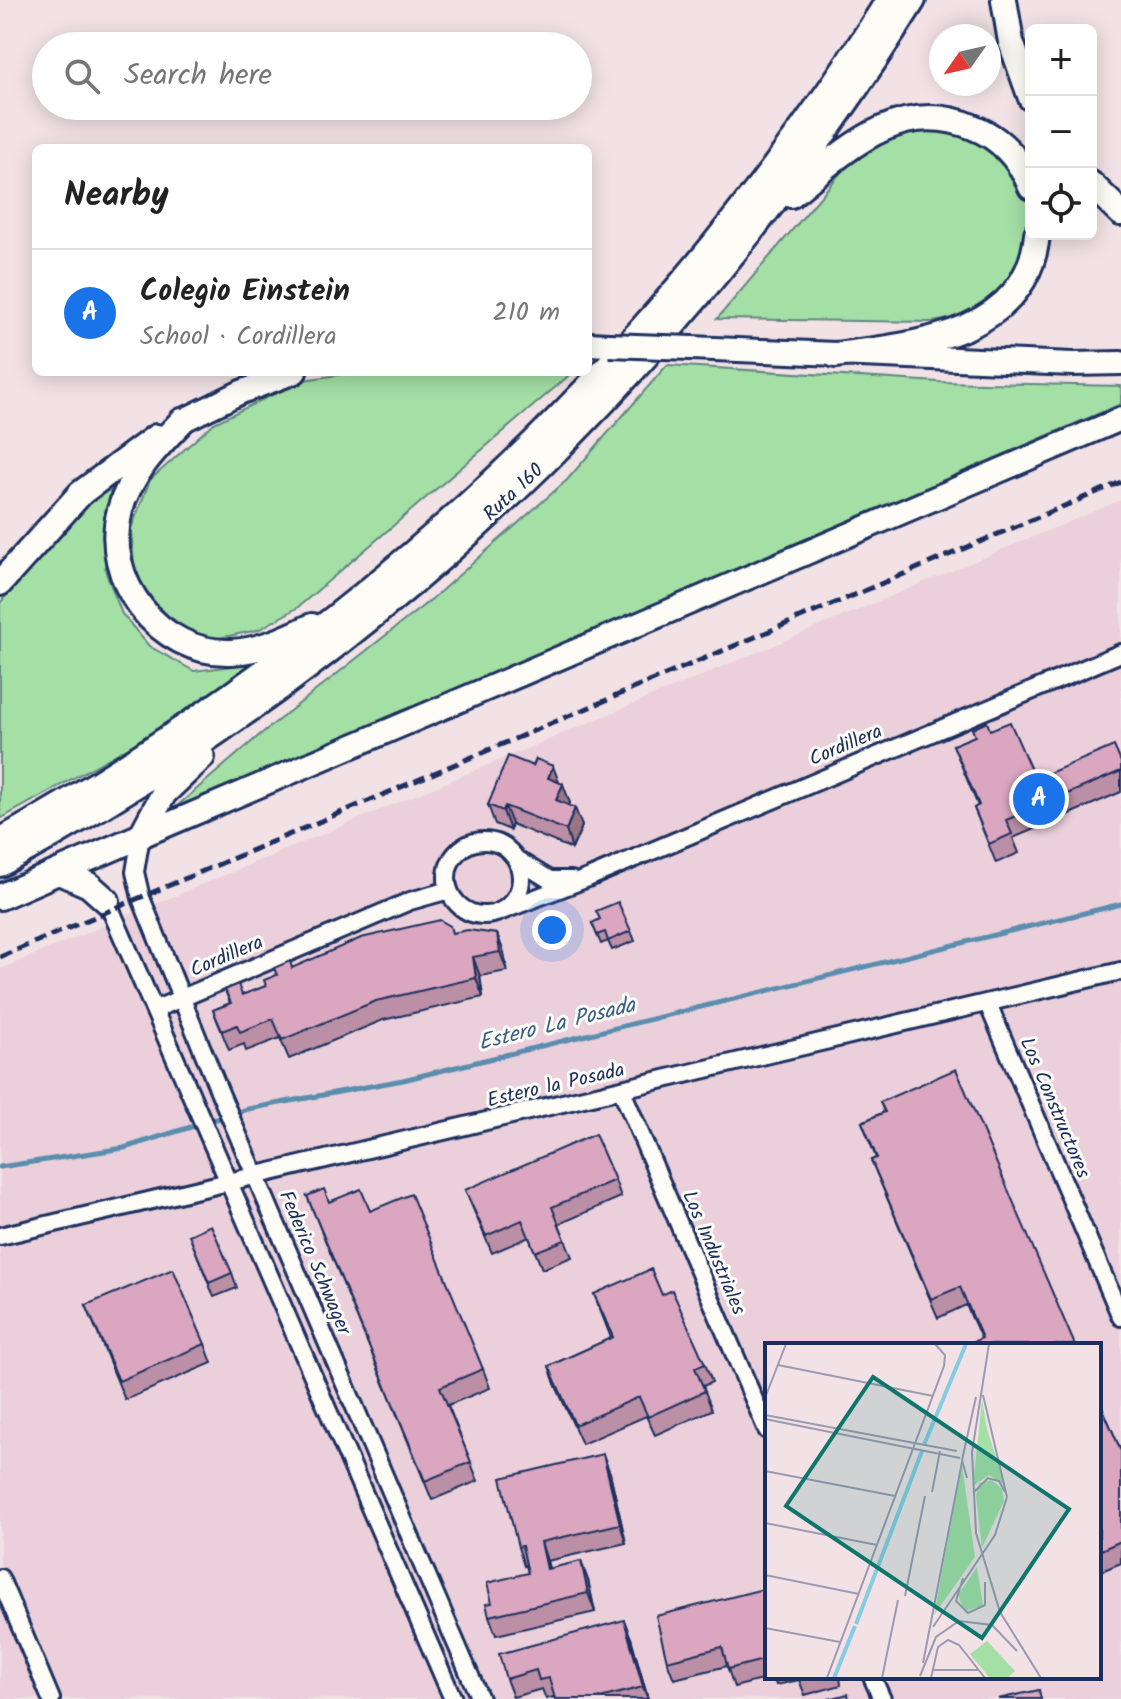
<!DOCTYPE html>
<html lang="en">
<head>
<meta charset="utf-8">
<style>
  :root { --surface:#fff; --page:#f6f6f6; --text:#222; --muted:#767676; --line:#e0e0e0; --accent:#1a73e8 }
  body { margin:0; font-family:Kalam,sans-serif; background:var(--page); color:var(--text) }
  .controls { position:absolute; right:24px; top:24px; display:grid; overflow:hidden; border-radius:12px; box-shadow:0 4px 20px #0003 }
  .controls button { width:72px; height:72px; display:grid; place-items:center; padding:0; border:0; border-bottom:2px solid var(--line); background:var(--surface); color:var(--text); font:40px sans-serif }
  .compass { position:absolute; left:929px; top:24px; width:72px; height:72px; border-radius:50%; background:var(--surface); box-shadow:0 4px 20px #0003; rotate:236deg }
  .you { position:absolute; left:552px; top:930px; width:28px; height:28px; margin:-20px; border:6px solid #fff; border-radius:50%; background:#1a73e8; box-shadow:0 0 0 12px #1a73e833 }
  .badge { display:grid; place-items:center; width:52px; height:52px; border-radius:50%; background:var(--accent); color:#fff; font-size:26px; font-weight:700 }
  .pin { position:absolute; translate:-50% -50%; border:4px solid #fff; box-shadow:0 2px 8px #0006 }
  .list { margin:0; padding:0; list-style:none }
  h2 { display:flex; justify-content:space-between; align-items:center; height:104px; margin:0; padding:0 32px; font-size:34px }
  h2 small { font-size:26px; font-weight:400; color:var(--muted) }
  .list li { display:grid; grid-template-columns:52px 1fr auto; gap:24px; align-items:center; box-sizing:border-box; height:128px; padding:0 32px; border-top:2px solid var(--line) }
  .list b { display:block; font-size:30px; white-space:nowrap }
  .list p { margin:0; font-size:26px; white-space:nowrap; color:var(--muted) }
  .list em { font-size:26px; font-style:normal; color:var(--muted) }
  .icon { flex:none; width:44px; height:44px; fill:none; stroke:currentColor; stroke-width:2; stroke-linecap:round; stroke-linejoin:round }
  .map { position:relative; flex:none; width:1121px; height:1699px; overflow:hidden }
  .search { position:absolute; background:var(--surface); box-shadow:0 4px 20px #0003; left:32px; top:32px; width:560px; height:88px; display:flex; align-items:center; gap:20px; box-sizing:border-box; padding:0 28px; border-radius:44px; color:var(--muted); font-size:30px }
  .panel { position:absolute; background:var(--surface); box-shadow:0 4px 20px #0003; left:32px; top:144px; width:560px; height:232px; border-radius:12px }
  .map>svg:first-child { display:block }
  .built { fill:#ebd0db; fill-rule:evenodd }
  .green { fill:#a4dfa5; stroke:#608782; stroke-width:2 }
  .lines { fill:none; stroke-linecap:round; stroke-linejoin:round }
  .stream { stroke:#5a8dae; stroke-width:5 }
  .minor-casing { stroke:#1b2f5e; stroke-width:22 }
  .major-casing { stroke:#1b2f5e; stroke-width:28 }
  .highway-casing { stroke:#1b2f5e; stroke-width:30 }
  .minor { stroke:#fdfcf7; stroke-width:16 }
  .major { stroke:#fdfcf7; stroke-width:22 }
  .highway { stroke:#fdfcf7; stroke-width:24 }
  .rail { stroke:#1b2f5e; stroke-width:5; stroke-dasharray:12 6; stroke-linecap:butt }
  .major-bridge-casing { stroke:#1b2f5e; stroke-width:28; stroke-linecap:butt }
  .major-bridge { stroke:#fdfcf7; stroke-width:22 }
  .wall { fill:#bb8fa5; stroke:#1b2f5e; stroke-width:2 }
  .shaded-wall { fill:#997486; stroke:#1b2f5e; stroke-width:2 }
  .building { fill:#daa6c0; stroke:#1b2f5e; stroke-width:2 }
  .labels { text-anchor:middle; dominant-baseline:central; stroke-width:6; stroke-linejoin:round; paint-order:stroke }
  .street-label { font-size:20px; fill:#1b2f5e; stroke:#fdfcf7 }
  .water-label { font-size:22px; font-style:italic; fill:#3a5e86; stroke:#fdfcf7 }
  .inset-river { fill:none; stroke:#84cce4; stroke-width:4 }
  .inset-road { fill:none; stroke:#9c9ab0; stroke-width:2 }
  .view { fill:#0f766e; fill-opacity:0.15; stroke:#0f766e; stroke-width:4 }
  .inset-edge { fill:none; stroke:#1b2f5e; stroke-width:4 }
</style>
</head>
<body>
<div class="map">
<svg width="1121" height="1699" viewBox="0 0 1121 1699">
  <rect width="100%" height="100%" fill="#f2e2e6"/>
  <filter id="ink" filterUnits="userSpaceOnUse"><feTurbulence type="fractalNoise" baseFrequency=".0125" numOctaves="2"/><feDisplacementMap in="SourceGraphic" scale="16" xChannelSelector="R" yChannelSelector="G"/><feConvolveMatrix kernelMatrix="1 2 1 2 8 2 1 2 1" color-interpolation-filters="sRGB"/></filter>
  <g filter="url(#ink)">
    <path class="built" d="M1121,500V1699H0V969ZM767,1345H1099V1677H767Z"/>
    <path class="green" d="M927,122L987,139L1025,189L1031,220L1026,251L1013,280L991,302L963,317L932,322L717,319L853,158L874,139Z
      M667,365L939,382L1121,386V404L170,812L262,733L433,598L567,480Z
      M360,372H573L297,608L258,630L209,640L188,636L156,605L135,574L131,529L150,480L214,423L303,380Z
      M113,478L102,535L106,573L122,614L149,646L194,671L249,664L242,674L138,742L0,819V603L64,524Z"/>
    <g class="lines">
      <path class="stream" d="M0,1167L124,1148L248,1109L403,1080L1121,904"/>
      <defs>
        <path id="minor" d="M141,836L135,872L141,898L220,1093L480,1699
          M447 878a37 37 0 1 1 74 0a37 37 0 1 1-74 0Z
          M516,859L550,880H571
          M107,901L453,1699
          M499,912L588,878L1121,653
          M988,1004L1121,1317
          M156,1009L410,901L449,890
          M622,1091L767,1430
          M0,1236L1121,971
          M0,1578L51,1699
          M872,1677L882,1699"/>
        <path id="major" d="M588,344L609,345
          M691,348L1073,364L1121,363
          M182,421L241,392L295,372
          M141,836L1121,419"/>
        <path id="highway" d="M1004,0L1011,42L1031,98
          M1091,184L1121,213
          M791,195C845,151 898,96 973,127C1001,138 1020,160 1031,187
          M835,355C915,345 1028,335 1037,234
          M182,421C157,447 130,474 120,510C101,579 159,655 231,652C259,651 287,638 312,626
          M0,583L81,493L156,437
          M0,841C368,634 664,357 889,0
          M0,864C378,661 687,363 913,0
          M59,872L89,885L107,901
          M0,897L141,836L164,793L202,757"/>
      </defs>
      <use href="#minor" class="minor-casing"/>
      <use href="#major" class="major-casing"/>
      <use href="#highway" class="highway-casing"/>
      <use href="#minor" class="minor"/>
      <use href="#major" class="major"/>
      <use href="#highway" class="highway"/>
      <path class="rail" d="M0,957L1121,482"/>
      <defs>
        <path id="major-bridge" d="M609,345L691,348"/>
      </defs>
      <use href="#major-bridge" class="major-bridge-casing"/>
      <use href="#major-bridge" class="major-bridge"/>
    </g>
    <path class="wall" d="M990,730L1035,779L1121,762V792L1013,838L1019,853L996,863L974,808L978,806L953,745Z
      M559,783L570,803L569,805L582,826L572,849L512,824L510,830L495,824L488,805Z
      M592,923L631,931L635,941L612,950L608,941L601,944Z
      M453,933L497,934L504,953L507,971L480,976L483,997L383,1020L289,1059L280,1038L246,1051L244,1044L229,1050L213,1010L230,1003L225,990L242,995L266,986L277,975L292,968Z
      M880,1102L1075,1345L981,1338L966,1305L938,1318L871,1160L876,1158L862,1122L884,1112Z
      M615,1180L621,1197L559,1224L572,1257L542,1269L529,1237L492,1253L465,1190Z
      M307,1196L370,1211L483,1369L490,1388L448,1405L478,1481L432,1500Z
      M189,1235L232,1273L237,1288L214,1297Z
      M594,1294L662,1295L705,1364L712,1382L703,1386L712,1410L655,1435L646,1416L582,1444L555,1384L549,1366L611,1338Z
      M86,1305L205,1344L212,1363L125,1400Z
      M1099,1400L1121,1451V1563L1099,1572Z
      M610,1473L626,1543L547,1561L549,1569L588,1580L595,1612L496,1635L489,1616L492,1603L528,1573L526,1565L524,1566L518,1547Z
      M767,1588V1677H840L841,1685L805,1695L799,1680L776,1685L773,1677L734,1687L727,1666L674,1679L667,1661Z
      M631,1638L648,1699H555L554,1697L546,1699L542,1689L513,1697L506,1679Z"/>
    <path class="shaded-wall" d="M553,766L560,785L548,778Z
      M563,784L570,803L563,819L556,800Z
      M505,806L512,824L510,830L503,811Z
      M575,808L582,826L572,849L566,830Z
      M497,934L504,953L507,971L500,952Z
      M473,957L480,976L483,997L476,978Z
      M603,1454L610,1473L626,1543L620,1524Z
      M541,1542L547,1561L554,1588L547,1569Z
      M581,1561L588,1580L595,1612L588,1593Z
      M624,1620L631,1638L648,1699L643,1687Z"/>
    <path class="building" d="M987,722L990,730L1010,722L1035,779L1114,746L1121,762V771L1006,820L1012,834L989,844L974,808L979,805L953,745L975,736L972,729Z
      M508,756L533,766L536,759L553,766L548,778L563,784L556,800L575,808L566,830L505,806L503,811L488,805Z
      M618,902L631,931L608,941L605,932L597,935L592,923L600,919L596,911Z
      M440,920L450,926L452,933L468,930L497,934L500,952L473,957L476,978L376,1001L282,1040L273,1019L240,1032L237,1025L222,1031L213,1010L231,1003L225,990L238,984L242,995L266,986L264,980L277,975L274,968L290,961L292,968L361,938Z
      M956,1069L1075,1345H965L982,1338L960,1287L931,1299L871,1160L877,1158L862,1122L885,1112L880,1102Z
      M595,1134L615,1180L552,1207L565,1240L535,1252L522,1220L486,1236L465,1190Z
      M324,1189L329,1202L361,1189L370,1211L411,1194L483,1369L440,1387L471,1462L425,1481L307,1196Z
      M211,1225L232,1273L209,1283L189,1235Z
      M173,1269L205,1344L119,1381L86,1305Z
      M651,1269L662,1295L672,1290L705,1364L695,1368L705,1391L648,1417L639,1397L575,1425L549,1366L613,1337L594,1294Z
      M1099,1400L1121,1451V1541L1099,1551Z
      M603,1454L620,1524L541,1542L547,1569L581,1561L588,1593L489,1616L486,1604L492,1603L487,1583L528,1573L522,1546L518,1547L501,1478Z
      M767,1588V1659L728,1669L722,1647L667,1661L656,1616Z
      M624,1620L643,1687L596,1699H555L549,1678L539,1680L536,1670L506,1679L499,1654Z
      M1039,1690L1041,1699H998Z
      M848,1694L849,1699H829Z"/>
  </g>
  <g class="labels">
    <g class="street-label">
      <text transform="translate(514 493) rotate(-43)">Ruta 160</text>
      <text transform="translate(846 746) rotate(-23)">Cordillera</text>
      <text transform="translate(227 957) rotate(-23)">Cordillera</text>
      <text transform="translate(556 1086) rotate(-13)">Estero la Posada</text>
      <text transform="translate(1054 1108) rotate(67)">Los Constructores</text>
      <text transform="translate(713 1253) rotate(67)">Los Industriales</text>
      <text transform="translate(314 1263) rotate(67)">Federico Schwager</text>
    </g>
    <g class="water-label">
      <text transform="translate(557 1025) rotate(-14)">Estero La Posada</text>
    </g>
  </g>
  <g transform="translate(765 1343)">
    <rect width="336" height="336" fill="#f2e2e6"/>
    <path d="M217,57L222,86L240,142L224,132L208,143ZM197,122L210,214L169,272ZM227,137L237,146L239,158L217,205L211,153L214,140ZM212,224L218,263L199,268L193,252ZM222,298L250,328L242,335H225L205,311Z" fill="#a4dfa5"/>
    <path class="inset-river" d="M159,102L201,1M91,281L157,108M69,335L90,283"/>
    <path class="inset-road" d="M224,1L207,109L211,190L235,269L276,335M13,22L168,53M218,52L242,154M0,55L21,1M0,72L192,108M0,76L195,115M0,128L130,153M202,135L197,117L211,54M167,149L175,108M208,150L223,135L234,138L240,149M0,180L112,202M0,232L94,251M198,235L191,258L203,270L220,262V239M140,253L160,153M168,284L230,192L242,154M0,285L75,299M158,320L197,119M168,327H213M155,333L171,294L194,278L227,282L252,308M62,335L179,23L180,12L170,1M117,335L133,257M166,335L173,304L183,297L194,302L220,335"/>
    <path class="view" d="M108,34L304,166L217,295L21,163Z"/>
    <rect width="336" height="336" class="inset-edge"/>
  </g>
</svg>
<div class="controls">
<button>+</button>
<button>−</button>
<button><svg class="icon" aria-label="locate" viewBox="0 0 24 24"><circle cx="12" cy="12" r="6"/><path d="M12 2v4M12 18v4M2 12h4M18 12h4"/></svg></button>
</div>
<svg class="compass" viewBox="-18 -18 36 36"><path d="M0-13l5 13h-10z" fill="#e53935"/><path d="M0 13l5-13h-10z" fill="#767676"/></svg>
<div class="you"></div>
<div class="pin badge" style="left:1039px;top:799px">A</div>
<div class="search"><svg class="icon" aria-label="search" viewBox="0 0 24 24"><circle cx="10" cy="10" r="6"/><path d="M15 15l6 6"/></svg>Search here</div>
<section class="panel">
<h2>Nearby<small></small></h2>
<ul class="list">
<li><span class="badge">A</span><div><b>Colegio Einstein</b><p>School · Cordillera</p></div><em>210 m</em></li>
</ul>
</section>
</div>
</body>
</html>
